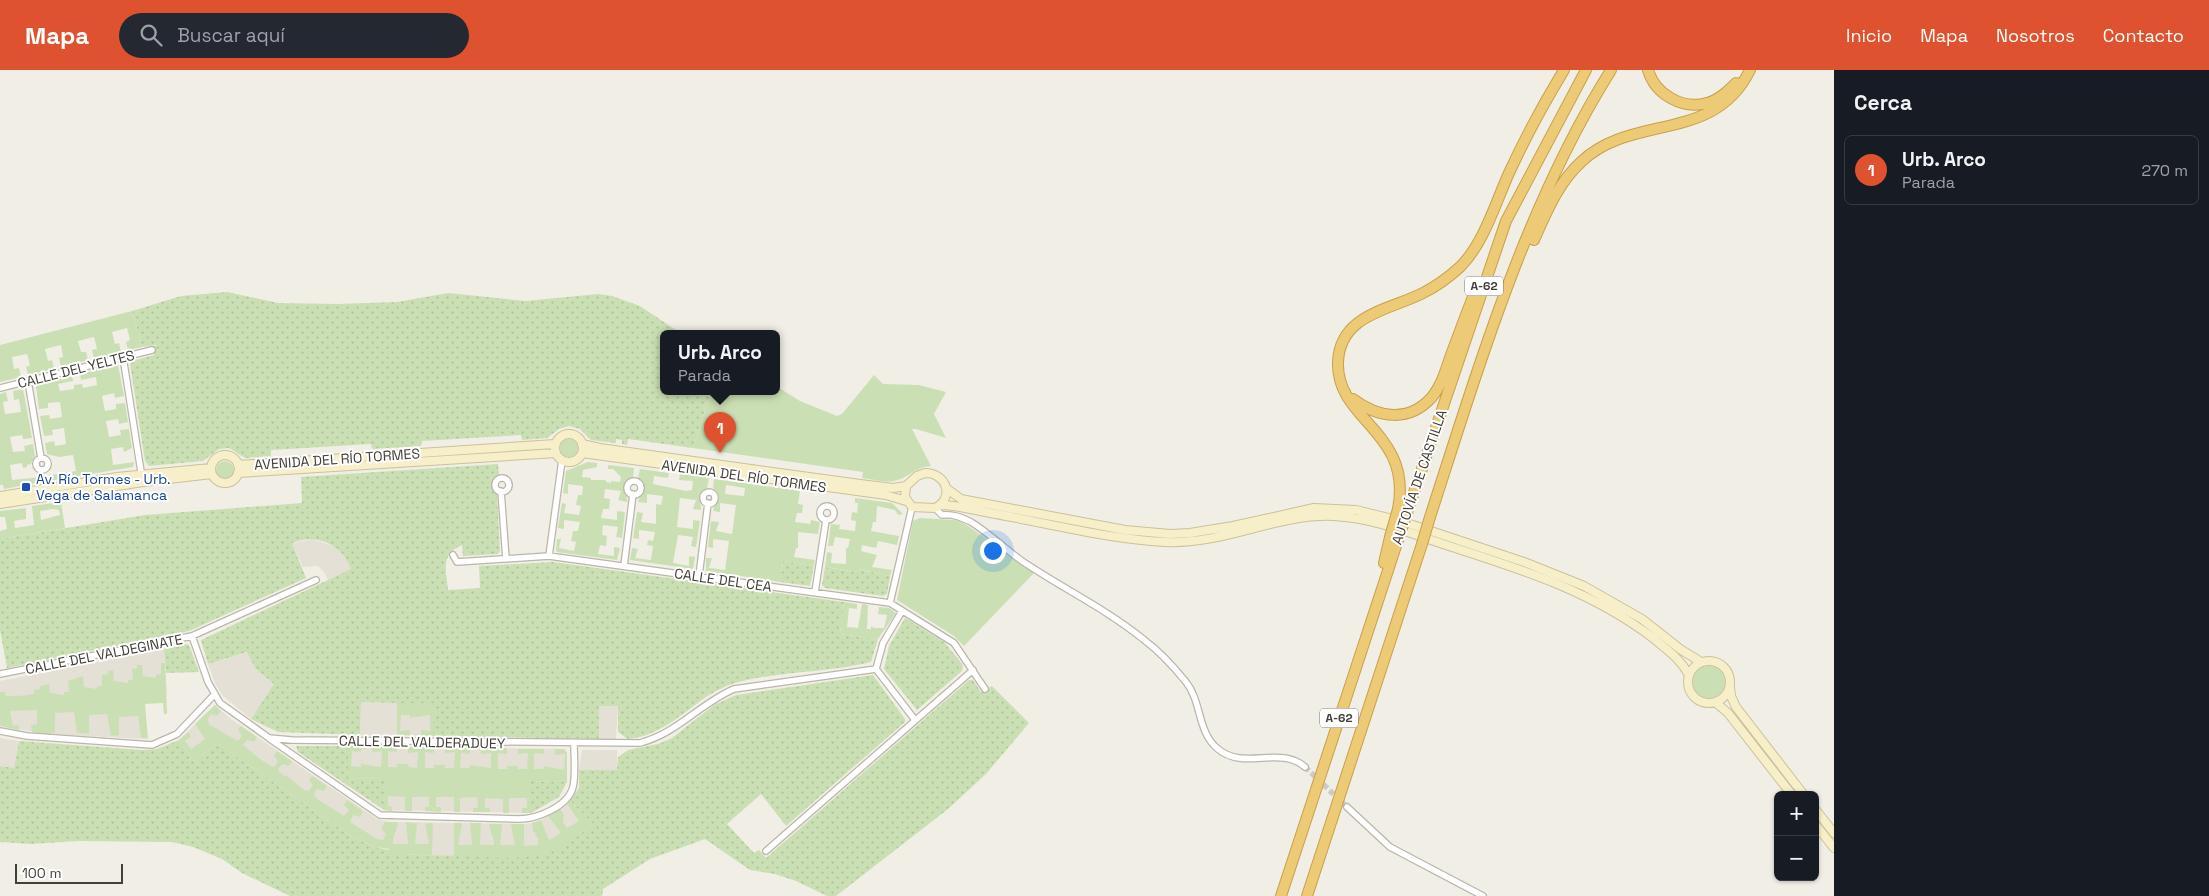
<!DOCTYPE html>
<html lang="es">
<head>
<meta charset="utf-8">
<style>
  :root { --surface:#171b24; --page:#242831; --text:#f1f3f6; --muted:#9ea1a6; --line:#363941; --accent:#df522f }
  body { margin:0; font-family:"Space Grotesk",sans-serif; background:var(--page); color:var(--text) }
  .controls { position:absolute; right:15px; bottom:15px; display:grid; overflow:hidden; border-radius:8px; box-shadow:0 1px 4px #0004 }
  .controls button { width:45px; height:45px; display:grid; place-items:center; padding:0; border:0; border-bottom:1px solid var(--line); background:var(--surface); color:var(--text); font:25px sans-serif }
  .scale { position:absolute; left:15px; bottom:12px; width:108px; box-sizing:border-box; padding-left:5px; border:2px solid #433e36; border-top:0; font-size:14px; line-height:18px; white-space:nowrap; color:#433e36; -webkit-text-stroke:4px #fff; paint-order:stroke }
  .you { position:absolute; left:992px; top:480px; width:18px; height:18px; margin:-12px; border:4px solid #fff; border-radius:50%; background:#1a73e8; box-shadow:0 0 0 8px #1a73e833 }
  .badge { display:grid; place-items:center; width:32px; height:32px; border-radius:50%; background:var(--accent); color:#fff; font-size:16px; font-weight:700 }
  .pin { position:absolute; translate:-50% -41px; filter:drop-shadow(0 1px 2px #0008) }
  .pin::after { content:''; position:absolute; top:26px; width:18px; height:15px; background:inherit; clip-path:polygon(0 0,100% 0,50% 100%) }
  .popup { position:absolute; left:660px; top:260px; width:120px; height:65px; box-sizing:border-box; display:grid; place-content:center; border-radius:8px; background:var(--surface); filter:drop-shadow(0 1px 4px #0005); font-size:16px; white-space:nowrap; color:var(--muted) }
  .popup b { font-size:19px; color:var(--text) }
  .popup::after { content:''; position:absolute; left:50%; top:100%; margin-left:-10px; border:10px solid transparent; border-top-color:var(--surface) }
  .list { margin:0; padding:0; list-style:none }
  h2 { display:flex; justify-content:space-between; align-items:center; height:65px; margin:0; padding:0 20px; font-size:21px }
  h2 small { font-size:16px; font-weight:400; color:var(--muted) }
  .list li { display:grid; grid-template-columns:32px 1fr auto; gap:15px; align-items:center; box-sizing:border-box; height:70px; margin:0 10px 10px; padding:0 10px; border:1px solid var(--line); border-radius:8px }
  .list b { display:block; font-size:19px; white-space:nowrap }
  .list p { margin:0; font-size:16px; white-space:nowrap; color:var(--muted) }
  .list em { font-size:16px; font-style:normal; color:var(--muted) }
  .icon { flex:none; width:28px; height:28px; fill:none; stroke:currentColor; stroke-width:2; stroke-linecap:round; stroke-linejoin:round }
  .map { position:relative; flex:none; width:1834px; height:826px; overflow:hidden }
  header { display:flex; align-items:center; gap:30px; box-sizing:border-box; height:70px; padding:0 25px; background:var(--accent); color:#fff }
  header strong { font-size:24px }
  nav { display:flex; gap:28px; margin-inline-start:auto; font-size:18px }
  .search { width:350px; height:45px; background:var(--page); display:flex; align-items:center; gap:12px; box-sizing:border-box; padding:0 18px; border-radius:28px; color:var(--muted); font-size:19px }
  main { display:flex }
  aside { flex:1; background:var(--surface) }
  .map>svg:first-child { display:block }
  .residential { fill:#e4e0d5 }
  .grass { fill:url(#grass-dots) }
  .green { fill:#cae0b4; fill-rule:evenodd }
  .lines { fill:none; stroke-linecap:round; stroke-linejoin:round }
  .minor-tunnel { stroke:#cecbc3; stroke-width:5.5; stroke-dasharray:5.5 3; stroke-linecap:butt }
  .minor-casing { stroke:#bbb6aa; stroke-width:8 }
  .secondary-casing { stroke:#cbc19b; stroke-width:10 }
  .motorway-casing { stroke:#c9a048; stroke-width:12 }
  .minor { stroke:#fff; stroke-width:5.5 }
  .secondary { stroke:#f7efc9; stroke-width:8 }
  .motorway { stroke:#ecca76; stroke-width:10 }
  .motorway-bridge-casing { stroke:#c9a048; stroke-width:12; stroke-linecap:butt }
  .motorway-bridge { stroke:#ecca76; stroke-width:10 }
  .transit-dot { fill:#1a4fb4; stroke:#fff; stroke-width:2 }
  .labels { text-anchor:middle; dominant-baseline:central; stroke-width:4; stroke-linejoin:round; paint-order:stroke }
  .shield { fill:#fff; stroke:#7b7872; stroke-width:1 }
  .shield-label { font-size:12px; font-weight:bold; fill:#433e36 }
  .street-label { font-size:14px; fill:#433e36; stroke:#fff }
  .transit-label { font-size:14px; fill:#164399; stroke:#fff; text-anchor:start }
</style>
</head>
<body>
<header>
<strong>Mapa</strong>
<div class="search"><svg class="icon" aria-label="search" viewBox="0 0 24 24"><circle cx="10" cy="10" r="6"/><path d="M15 15l6 6"/></svg>Buscar aquí</div>
<nav><a>Inicio</a><a>Mapa</a><a>Nosotros</a><a>Contacto</a></nav>
</header>
<main>
<div class="map">
<svg width="1834" height="826" viewBox="0 0 1834 826">
  <defs>
    <pattern id="grass-dots" width="8" height="8" patternUnits="userSpaceOnUse" patternTransform="scale(1.25)"><rect width="8" height="8" fill="#cae0b4"/><path d="M2 2h.1M6 6h.1" fill="none" stroke="#afc19b" stroke-width="1.8" stroke-linecap="round"/></pattern>
  </defs>
  <rect width="100%" height="100%" fill="#f1eee6"/>
  <path class="residential" d="M312,469L336,477L348,490L352,499L328,510L324,502L318,496L303,497L292,473Z
    M164,579L167,625L142,627L145,669L47,664L0,656V611Z
    M248,582L255,598L275,614L251,649L223,626L216,615L208,594Z
    M361,632L434,633L433,666L360,665Z
    M215,635L231,649L377,749L390,752L527,754L541,750L570,731L593,754L530,786L411,785L354,768L217,673L194,692L179,670Z
    M599,636H618L616,669H599Z
    M0,668L19,671L14,698L0,696Z
    M348,676L564,679L567,683V712L531,711V743L384,740V709L348,708Z
    M582,680H617V700H579Z"/>
  <path class="grass" d="M227,222L278,233L338,234L397,232L448,223L526,231L598,224L612,226L640,236L682,264H664V322H711L693,378L628,369L627,375L622,374V370L616,369V373L591,370L580,359L569,356L559,359L547,368L522,370L521,365L422,371L421,376L372,379L371,374L271,380V386L245,388L229,378L219,379L203,391L149,396L145,391L130,294L132,291L154,285L153,276L158,275L142,277L132,241L181,226Z
    M498,394L499,405L494,408L492,416L497,425L500,481L498,484L463,486L462,475C440,485 446,499 448,520L480,518L479,496L553,492L844,532L840,564L878,569L871,592C827,603 778,601 735,613C694,625 674,664 628,669L618,662V636H599V669L433,666V634L361,632L360,665L278,662L251,649L274,614L255,598L247,582L208,594L201,570L351,499C342,474 316,463 292,473L306,508L189,561L7,598L0,560V469L145,445L302,433L301,407Z
    M783,491L814,495L810,516L780,512Z
    M825,497L857,502L858,499L890,506L887,524L883,526L825,518L822,515Z
    M905,548L944,572L963,595L962,601L917,640L884,599L889,576Z
    M186,574L189,575L199,602L166,603L164,579Z
    M873,605L905,649V652L786,756L761,724L727,754L754,783L759,780L766,788L969,610H973L981,622L992,616L1029,653L986,704L948,739L836,826H827L796,811L775,804L750,800L705,769L650,789L603,819L602,826H290L242,803L222,789L193,777L172,772L79,771L30,774L0,772V696L14,698L19,671L142,680L157,679L179,670L194,692L217,673L354,768L375,777L411,785L530,786C554,782 575,769 593,754L570,731L579,718V700H617L618,687L628,680L658,674L672,668L714,635L736,625Z
    M296,676H348V708L384,709V740L298,682Z
    M531,711L567,712L559,727L531,743Z"/>
  <path class="green" d="M132,241L142,277L128,280L126,272L130,270L127,258L112,262L115,274L119,273L121,282L94,289L92,280L97,279L94,267L78,271L81,282H86L88,290L61,297L59,288L63,287L61,275L45,279L48,291L52,290L54,299L28,305L26,297L30,295L27,284L12,287L14,299L19,298L21,307L0,312V275Z
    M118,295L124,326L115,328L114,323L102,326L105,341L116,339V334L125,333L128,352L119,354L118,349L106,351L109,367L121,365L120,360L129,359L132,378L124,382L123,377L111,379L113,395L134,392L133,397L48,411L47,406L76,401L73,385L59,387L47,384L45,373L54,371L55,376L66,374L64,358L52,360L53,365L44,366L40,346L49,345L50,349L62,347L60,332L48,333V338L39,339L36,316L72,306L73,311L58,314L60,321L74,319V315L82,314L83,318L97,315L96,307L81,310L80,304Z
    M874,305L883,314L919,315L946,322L934,344L946,368L916,359H912L931,396C913,398 909,408 894,411C885,413 872,409 862,408L863,402L693,378L711,322H776V316L800,331L837,346L842,344Z
    M23,319L32,368L23,369L22,365L10,367L13,382L25,381L24,376L33,374L35,386L31,394L27,395V397L23,398L22,393L10,395L12,410L42,407L43,412L4,419L3,415H0V324L6,322L8,331L3,332L5,344L21,342L19,329L14,330L13,321Z
    M560 378a9 9 0 1 1 18 0a9 9 0 1 1-18 0Z
    M216 400a9 9 0 1 1 18 0a9 9 0 1 1-18 0Z
    M588,392L597,393V397L583,400L582,407L591,408V410H606V412L611,413V411L620,412L621,407L613,399H608V395L634,398L633,408C619,413 628,422 627,432L618,430L621,421L605,419L604,428L610,429L609,439H603L601,448L617,450V441L625,442L622,468L616,467L618,457L603,455L602,465L607,466L606,476L600,475L598,484L614,486V477L620,478L617,490L557,482L556,480L557,469H561L559,478L574,481L576,472L571,471L573,461H578L580,452L564,450V459L558,458L562,433L566,434L564,443L579,445L581,436L576,435L578,425H582L583,416L568,414V424L563,423L566,401Z
    M640,399L669,403L668,408L654,406L653,414L686,421L692,420L693,411L679,410L680,404L709,408L707,418L700,425L701,440L693,439L696,430L680,428L677,457L693,459V450L700,451L696,477L691,476L693,467L678,465L673,493L689,496V486L695,487L693,499L630,490L632,478L638,479L635,488L651,490L653,476L647,475L648,470L653,471L655,462L639,460V469L633,468L637,442L643,443L641,452L656,454V434L661,435L663,426L647,424V433L638,432L644,417L638,408Z
    M714,409L800,421L798,434L803,435L802,443H797L795,452L810,454L811,450L820,452L818,464L798,462V478H796L794,487L815,490L814,495L783,491L780,512L706,501V488H712L709,498L725,500L729,471L713,469V478L708,477L711,451L719,452L716,461L732,464L736,435L720,433V442L713,441C714,432 724,427 713,418ZM726,415L745,418L744,426L725,424Z
    M855,428L892,433L903,444L898,445L895,440L877,436L876,452H873L871,461L899,466L897,475L878,471L876,478L862,475L861,481L877,485L872,497L892,500L890,506L859,499L858,502L825,497L827,482L832,483L831,493L846,494V478H848L850,469L835,467L833,476H828L831,454L840,455L839,459L855,461L856,451L851,450L852,442L857,443L858,433H855Z
    M61,432L65,458L0,469V461L7,459L5,447H0V441L26,438V449L14,451L15,458L34,455L32,436ZM53,439L59,440L60,445L41,450L40,441Z
    M920,448L954,450L962,452L1035,502L964,576L954,566L897,530L913,451Z
    M844,532L857,534V539L849,538L847,557L858,558L862,534L868,535L867,559H871V556L874,558H884L887,545L878,544L879,537L889,538L896,543L878,569L840,564Z
    M161,593H165L167,644H164L163,633L145,634L148,669L141,667L138,646L119,647V665L111,666L107,644L89,645V664L77,663L74,642L55,643V662L47,664L32,662L31,655L37,654V640L10,641L13,656L19,655V660L0,656V622H5L6,626C15,626 24,626 34,624V620L40,619V616L49,614L50,623L64,625V622H69L68,611L83,606L84,617L97,619V616H102V605L108,604V601L113,600L114,611L128,613V610H133L132,599L137,598V595H142L143,606L156,608V605L161,604Z
    M1693 612a16 16 0 1 1 32 0a16 16 0 1 1-32 0Z
    M397,633H434L433,666H421V660L430,661V645L410,648V645H401L400,661L410,660V665H397Z
    M215,635L221,641L217,646L211,644L207,650L210,655L238,671L242,666L238,660L241,656L257,667L254,672L247,670L243,675C252,682 259,689 269,695L274,697L278,691L274,686L277,681L292,691L289,696L282,694L278,700L285,707L286,705L304,720L309,721L313,715L309,710L312,706L327,716L324,721L317,719L314,724L317,729L344,746L349,740L344,735L347,730L363,741L360,747L353,745L350,752L377,769L383,770L386,764L381,759L385,752H398C397,762 393,764 393,774H408L406,752L417,753L415,774H429L425,753H433L432,785L389,784V779L375,777L354,768L217,673L194,692L179,670L188,662L191,667L185,671L191,679L205,669L195,654Z
    M348,676H361V682L352,681L351,696L361,697V694L381,697L382,681L372,682V677H397V682L388,681V697H397V694H408L409,697L417,698L418,682L408,683V677H434V683L425,682V698H434V695H445V698H454L455,682L445,683V678H470V684L461,683L460,698H470V695L491,698V683L481,684V678H507V684L498,683V699H507V696H518V699H527L528,683L518,684V679H544V684L534,683V699H543L544,696L564,700L565,684L555,685V679H564L567,683V712L531,711V743H522V738H527V728H509V743H503V729L485,728V738H490V742H473V738H478L477,727L460,728V742H454V727H436V737H441V742L425,741V737H429V727H412V741H405V727L388,726V736L392,737V741L384,740V709L348,708Z
    M570,731L593,754C580,765 561,780 544,784C518,791 481,786 454,786V753H462L458,775H472L470,753H481L480,775H494C494,765 490,763 489,754H502L500,775H515L511,754H524V776L538,775V767H536L535,762H533L532,753L541,750L549,770L561,763L548,746L560,739L564,745L563,752L567,758L579,751L567,734Z"/>
  <g class="lines">
    <path class="minor-tunnel" d="M1305,697L1347,737"/>
    <defs>
      <path id="minor" d="M123,287L142,408
        M28,311L41,388
        M0,318L152,280
        M36 394a6 6 0 1 1 12 0a6 6 0 1 1-12 0Z
        M495 415a7 7 0 1 1 14 0a7 7 0 1 1-14 0Z
        M627 418a7 7 0 1 1 14 0a7 7 0 1 1-14 0Z
        M501,421L506,489
        M703 428a6 6 0 1 1 12 0a6 6 0 1 1-12 0Z
        M820 443a7 7 0 1 1 14 0a7 7 0 1 1-14 0Z
        M935,438L942,445C953,444 961,447 971,452C989,463 1005,479 1022,491C1062,518 1106,539 1143,569C1159,581 1174,597 1186,612C1202,632 1197,662 1218,679C1244,701 1280,675 1305,697
        M453,485L457,492L549,486L890,533L954,573L985,619
        M549,486L562,390
        M624,496L633,424
        M699,506L708,433
        M815,522L826,450
        M890,533L912,437
        M192,566L208,612L220,633L269,668L291,670L640,673C678,663 699,634 734,619L876,599
        M876,599L883,573L902,541
        M876,599L915,650
        M0,604L192,566L316,510
        M0,661L27,666L152,675L177,664L214,625
        M270,669L380,745L519,749C536,749 568,737 573,717C576,704 574,688 574,674
        M1347,737L1390,777L1483,826
        M766,781L973,600"/>
      <path id="secondary" d="M555 378a14 14 0 1 1 28 0a14 14 0 1 1-28 0Z
        M582,374L600,378L860,414L893,418L906,416
        M582,383L886,425L906,431
        M211 399a14 14 0 1 1 28 0a14 14 0 1 1-28 0Z
        M238,395L555,374
        M238,403L556,383
        M925,403C947,403 955,428 935,438L912,437L905,427L906,416L917,406Z
        M946,418L961,429L1125,460L1170,464L1190,463L1233,456L1314,438L1356,440L1401,451L1524,492L1584,516L1642,549L1680,579L1701,592
        M0,426L117,407L211,398
        M0,434L143,412L212,404
        M940,435C959,435 977,441 996,444C1051,454 1108,469 1165,472C1224,475 1279,443 1334,446C1373,448 1410,463 1446,475C1520,499 1590,520 1653,568C1667,580 1680,588 1689,605
        M1688 612a21 21 0 1 1 42 0a21 21 0 1 1-42 0Z
        M1730,617L1731,626L1736,637L1804,725
        M1715,632L1728,643L1792,725
        M1815,739L1834,763
        M1815,754L1834,778"/>
      <path id="motorway" d="M1648,0C1655,24 1682,40 1707,33C1719,30 1728,21 1736,13
        M1534,170C1546,143 1558,113 1581,92C1632,43 1714,74 1750,0
        M1353,329C1378,348 1409,353 1432,327C1442,315 1446,299 1451,285C1460,261 1469,236 1479,212
        M1398,439C1413,361 1336,351 1338,292C1340,244 1390,240 1423,223C1437,216 1449,207 1460,197C1484,173 1495,134 1509,103C1525,68 1544,33 1564,0
        M1407,443L1506,151L1586,0
        M1430,447C1479,296 1526,135 1611,0
        M1384,493L1390,467
        M1281,826L1398,470
        M1307,826L1422,474"/>
    </defs>
    <use href="#minor" class="minor-casing"/>
    <use href="#secondary" class="secondary-casing"/>
    <use href="#motorway" class="motorway-casing"/>
    <use href="#minor" class="minor"/>
    <use href="#secondary" class="secondary"/>
    <use href="#motorway" class="motorway"/>
    <defs>
      <path id="motorway-bridge" d="M1390,467L1398,439
        M1398,470L1407,443
        M1422,474L1430,447"/>
    </defs>
    <use href="#motorway-bridge" class="motorway-bridge-casing"/>
    <use href="#motorway-bridge" class="motorway-bridge"/>
  </g>
  <rect class="transit-dot" x="21" y="412" width="10" height="10" rx="2.5"/>
  <g class="labels">
    <g class="shield">
      <rect x="1465" y="206.5" width="38" height="19" rx="4"/>
      <rect x="1320" y="638.5" width="38" height="19" rx="4"/>
    </g>
    <g class="shield-label">
      <text x="1484" y="216">A-62</text>
      <text x="1339" y="648">A-62</text>
    </g>
    <g class="street-label">
      <text transform="translate(76 299) rotate(-14)">CALLE DEL YELTES</text>
      <text transform="translate(337 389) rotate(-4)">AVENIDA DEL RÍO TORMES</text>
      <text transform="translate(744 406) rotate(8)">AVENIDA DEL RÍO TORMES</text>
      <text transform="translate(1419 407) rotate(-71)">AUTOVÍA DE CASTILLA</text>
      <text transform="translate(723 510) rotate(8)">CALLE DEL CEA</text>
      <text transform="translate(104 584) rotate(-11)">CALLE DEL VALDEGINATE</text>
      <text transform="translate(422 672) rotate(1)">CALLE DEL VALDERADUEY</text>
    </g>
    <g class="transit-label">
      <text x="36" y="409">Av. Río Tormes - Urb.<tspan x="36" dy="16">Vega de Salamanca</tspan></text>
    </g>
  </g>
</svg>
<div class="controls">
<button>+</button>
<button>−</button>
</div>
<div class="scale">100 m</div>
<div class="you"></div>
<div class="pin badge" style="left:720px;top:383px">1</div>
<div class="popup"><b>Urb. Arco</b>Parada</div>
</div>
<aside>
<h2>Cerca<small></small></h2>
<ul class="list">
<li><span class="badge">1</span><div><b>Urb. Arco</b><p>Parada</p></div><em>270 m</em></li>
</ul>
</aside>
</main>
</body>
</html>
